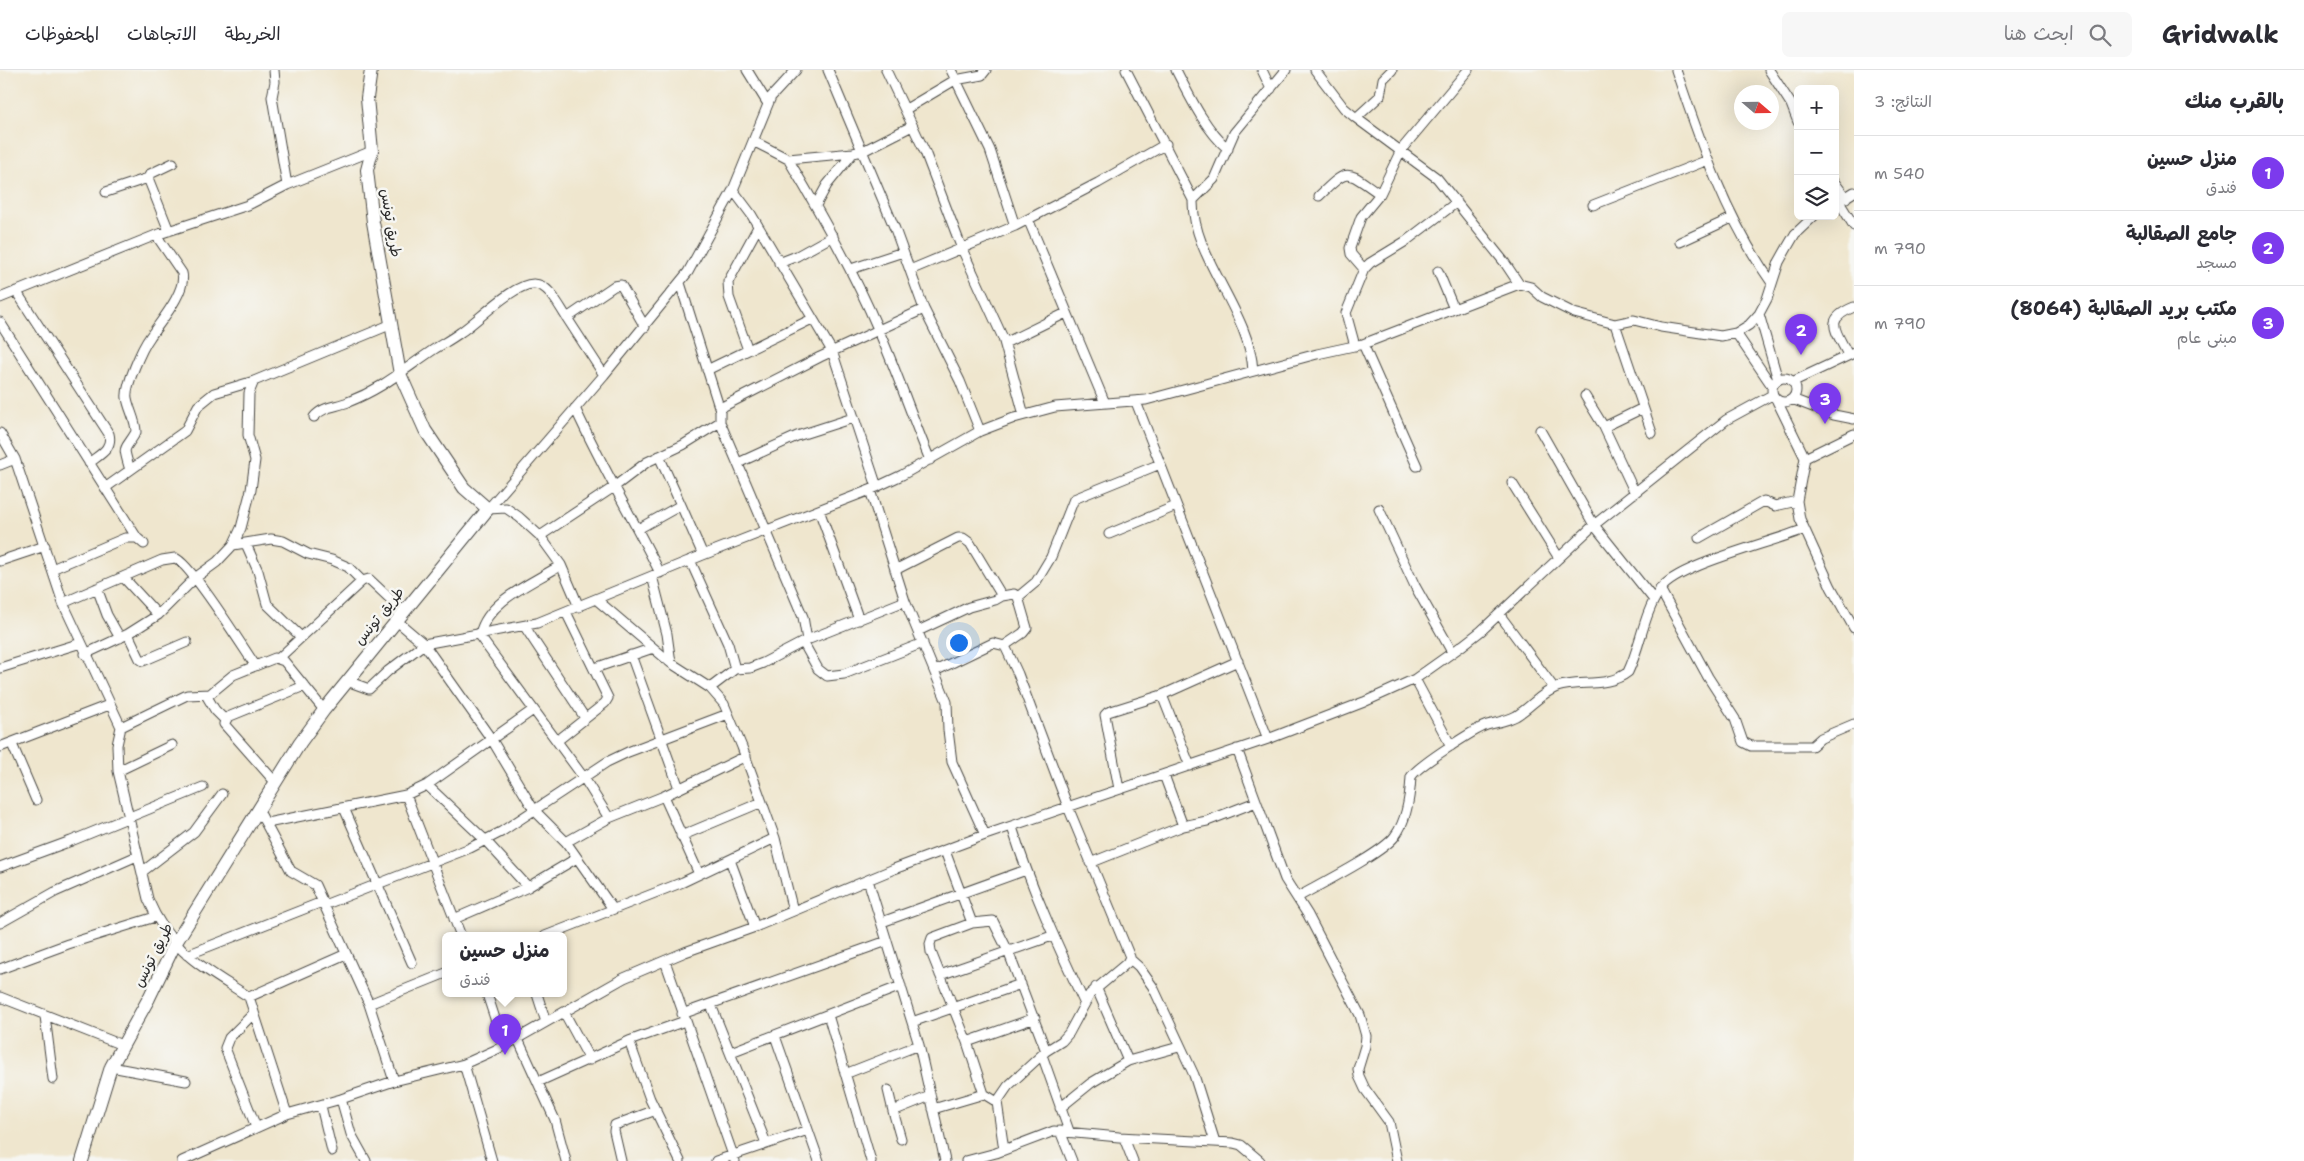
<!DOCTYPE html>
<html lang="ar">
<head>
<meta charset="utf-8">
<style>
  :root { --surface:#fff; --page:#f7f7f7; --text:#2b2b33; --muted:#7c7c81; --line:#e1e1e2; --accent:#7c3aed }
  body { margin:0; font-family:"Shantell Sans","Playpen Sans Arabic",sans-serif; background:var(--page); color:var(--text); direction:rtl }
  .controls { position:absolute; right:15px; top:15px; display:grid; overflow:hidden; border-radius:8px; box-shadow:0 5px 20px #0002 }
  .controls button { width:45px; height:45px; display:grid; place-items:center; padding:0; border:0; border-bottom:1px solid var(--line); background:var(--surface); color:var(--text); font:25px sans-serif }
  .compass { position:absolute; left:1734px; top:15px; width:45px; height:45px; border-radius:50%; background:var(--surface); box-shadow:0 5px 20px #0002; rotate:110deg }
  .you { position:absolute; left:958px; top:572px; width:18px; height:18px; margin:-12px; border:4px solid #fff; border-radius:50%; background:#1a73e8; box-shadow:0 0 0 8px #1a73e833 }
  .badge { display:grid; place-items:center; width:32px; height:32px; border-radius:50%; background:var(--accent); color:#fff; font-size:16px; font-weight:700 }
  .pin { position:absolute; translate:-50% -41px; filter:drop-shadow(0 1px 2px #0008) }
  .pin::after { content:''; position:absolute; top:26px; width:18px; height:15px; background:inherit; clip-path:polygon(0 0,100% 0,50% 100%) }
  .popup { position:absolute; left:442px; top:862px; width:125px; height:65px; box-sizing:border-box; display:grid; place-content:center; border-radius:8px; background:var(--surface); filter:drop-shadow(0 1px 4px #0005); font-size:16px; white-space:nowrap; color:var(--muted) }
  .popup b { font-size:19px; color:var(--text) }
  .popup::after { content:''; position:absolute; left:50%; top:100%; margin-left:-10px; border:10px solid transparent; border-top-color:var(--surface) }
  .list { margin:0; padding:0; list-style:none }
  h2 { display:flex; justify-content:space-between; align-items:center; height:65px; margin:0; padding:0 20px; font-size:21px }
  h2 small { font-size:16px; font-weight:400; color:var(--muted) }
  .list li { display:grid; grid-template-columns:32px 1fr auto; gap:15px; align-items:center; box-sizing:border-box; height:75px; padding:0 20px; border-top:1px solid var(--line) }
  .list b { display:block; font-size:19px; white-space:nowrap }
  .list p { margin:0; font-size:16px; white-space:nowrap; color:var(--muted) }
  .list em { font-size:16px; font-style:normal; color:var(--muted) }
  .icon { flex:none; width:28px; height:28px; fill:none; stroke:currentColor; stroke-width:2; stroke-linecap:round; stroke-linejoin:round }
  .map { position:relative; flex:none; width:1854px; height:1091px; overflow:hidden; direction:ltr }
  header { display:flex; align-items:center; gap:30px; box-sizing:border-box; height:70px; padding:0 25px; background:var(--surface); border-bottom:1px solid var(--line) }
  header strong { font-size:24px }
  nav { display:flex; gap:28px; margin-inline-start:auto; font-size:18px }
  .search { width:350px; height:45px; background:var(--page); display:flex; align-items:center; gap:12px; box-sizing:border-box; padding:0 18px; border-radius:8px; color:var(--muted); font-size:19px }
  main { display:flex }
  aside { flex:1; background:var(--surface) }
  .map>svg:first-child { display:block }
  .lines { fill:none; stroke-linecap:round; stroke-linejoin:round }
  .minor-casing { stroke:#484743; stroke-width:11 }
  .secondary-casing { stroke:#484743; stroke-width:14 }
  .minor { stroke:#fff; stroke-width:9 }
  .secondary { stroke:#fff; stroke-width:12 }
  .labels { text-anchor:middle; dominant-baseline:central; stroke-width:5; stroke-linejoin:round; paint-order:stroke }
  .street-label { font-size:15px; fill:#2b2b2b; stroke:#f6f6f2 }
</style>
</head>
<body>
<header>
<strong>Gridwalk</strong>
<div class="search"><svg class="icon" aria-label="search" viewBox="0 0 24 24"><circle cx="10" cy="10" r="6"/><path d="M15 15l6 6"/></svg>ابحث هنا</div>
<nav><a>الخريطة</a><a>الاتجاهات</a><a>المحفوظات</a></nav>
</header>
<main>
<aside>
<h2>بالقرب منك<small>النتائج: 3</small></h2>
<ul class="list">
<li><span class="badge">1</span><div><b>منزل حسين</b><p>فندق</p></div><em>540 m</em></li>
<li><span class="badge">2</span><div><b>جامع الصقالبة</b><p>مسجد</p></div><em>790 m</em></li>
<li><span class="badge">3</span><div><b>مكتب بريد الصقالبة (8064)</b><p>مبنى عام</p></div><em>790 m</em></li>
</ul>
</aside>
<div class="map">
<svg width="1854" height="1091" viewBox="0 0 1854 1091">
  <rect width="100%" height="100%" fill="#f6f6f2"/>
  <filter id="ink" filterUnits="userSpaceOnUse"><feTurbulence type="fractalNoise" baseFrequency=".02" numOctaves="2"/><feDisplacementMap in="SourceGraphic" scale="10" xChannelSelector="R" yChannelSelector="G"/><feConvolveMatrix kernelMatrix="1 2 1 2 8 2 1 2 1" color-interpolation-filters="sRGB"/></filter>
  <filter id="wash" filterUnits="userSpaceOnUse"><feTurbulence type="fractalNoise" baseFrequency=".0096" numOctaves="4" result="noise"/><feDisplacementMap in="SourceGraphic" scale="20" xChannelSelector="R" yChannelSelector="G"/><feGaussianBlur stdDeviation="1.12" result="paint"/><feColorMatrix in="noise" values="0 0 0 0 0 0 0 0 0 0 0 0 0 0 0 0 0 1.4 0 .05"/><feComposite in="paint" operator="in"/></filter>
  <g filter="url(#wash)">
    <rect width="100%" height="100%" fill="#efe6ce"/>
  </g>
  <g filter="url(#ink)">
    <g class="lines">
      <defs>
        <path id="minor" d="M274,0L275,12L272,27L287,115
          M747,0L768,34
          M828,0L895,159L924,239L960,311L980,361
          M886,0L925,82L962,179L1003,268L1024,345
          M951,0L990,80L1015,156
          M1126,0L1193,130L1214,109L1234,63L1286,0
          M1176,0C1190,27 1205,59 1228,79
          M1262,0L1271,19
          M1315,0L1344,38L1356,48L1437,108L1505,193L1519,214L1531,217L1542,227L1574,243L1615,254L1634,250L1661,257L1721,266L1736,263L1749,255L1759,244L1767,229L1779,192L1788,176L1795,164L1814,146
          M1676,0C1701,74 1726,149 1772,213
          M1769,0L1791,34L1798,52
          M906,39L955,10L982,5L986,0
          M1356,48L1380,26L1383,9L1392,0
          M753,71L788,89L853,83L863,81L912,56
          M788,89C821,144 853,200 878,259C897,302 912,347 930,390
          M1835,113L1846,128
          M733,120L751,144L832,281L877,417
          M106,122L148,108
          M1319,126C1350,96 1346,101 1380,124
          M1193,130C1192,188 1250,241 1253,301
          M1839,132L1854,156
          M1835,134L1854,122
          M816,135L827,115L853,83
          M1593,135L1708,90
          M1028,149L1105,333
          M169,161L148,108L150,104L173,93
          M1680,172L1732,148
          M779,193L797,186L833,166
          M851,199L903,182
          M1364,199L1351,184L1350,178L1361,147L1380,124L1401,80L1468,0
          M910,200L1015,156L1098,113L1166,74
          M1438,201L1454,239
          M680,213L720,340
          M16,221L109,364C113,379 99,385 89,393
          M0,228L156,165L248,135L287,115L372,81
          M1759,244L1778,310
          M567,248L604,305
          M0,252L137,468
          M1615,254L1652,363
          M1736,263L1772,316
          M1005,273L1066,243
          M1363,274L1417,396
          M1355,276L1346,243L1364,199L1370,193L1406,171L1457,132
          M748,280L729,227L728,212L758,157
          M1848,285C1837,261 1822,250 1854,237
          M707,300L812,249
          M1772 320a12 12 0 1 1 24 0a12 12 0 1 1-24 0Z
          M1792,312L1854,283
          M1585,326L1604,357L1635,423
          M1792,329L1834,345L1854,349
          M1777,331L1805,388L1797,431L1800,449L1831,517L1854,558
          M1136,332L1268,669
          M575,338C601,395 632,447 660,503
          M314,347C323,336 336,337 348,332C384,318 404,299 436,278C444,273 453,268 461,262C478,251 514,213 534,214C549,214 559,236 567,248L614,216L621,215L645,257
          M1604,357L1643,338
          M1540,360L1594,455L1654,530
          M0,363L15,389L63,533L121,657L117,675L118,701L148,829C170,882 203,897 249,927L287,1044
          M659,386L681,435
          M1805,388L1854,364
          M738,393L797,366L853,348
          M0,395L15,389
          M130,400C122,373 124,383 136,362C136,350 129,340 127,328C125,316 142,278 150,267C160,252 187,221 182,203L156,165
          M1512,413L1559,488
          M105,418L185,361L198,336L214,323L254,311
          M870,420L905,531L947,632L948,660L952,692L985,765
          M488,439L604,305L688,202L733,120L771,27L796,0
          M488,439L506,438L519,447L540,466L561,495L579,537
          M1379,439L1415,516L1452,582
          M819,440L859,550
          M638,459L681,435L703,485
          M1109,464L1176,436
          M540,466L614,417L647,392L683,375L720,352
          M1699,468L1764,431L1775,436L1797,431
          M246,474L258,501L267,534L301,567
          M233,475L271,469L283,471L308,484L332,490L348,497L362,511
          M690,490L728,574L735,599
          M0,491L45,476
          M52,499L125,468H137L144,474
          M895,500L958,468H963L970,473L1002,526
          M652,506L667,564L671,593
          M124,508L158,545
          M97,518L107,545L120,568
          M1660,519L1708,607L1735,649L1743,672L1751,676H1812L1821,668L1854,654
          M1018,527L1036,512L1051,487L1074,429L1160,394
          M597,530L671,593L710,618L724,634L742,677L775,768L793,841
          M63,533L162,490L175,488C191,494 242,576 255,595
          M1499,544L1554,618
          M397,551L424,574L537,553L703,485L870,420L902,405L980,361L1014,348L1055,337L1146,330L1317,284L1363,274L1519,214
          M525,557L585,648
          M918,561L969,537L995,530L1002,526L1014,524L1018,527L1027,558L1023,563L1004,576
          M128,564L140,589L143,591L187,572
          M478,564L584,708L609,748L566,772
          M480,564C488,530 533,513 561,495
          M807,570L803,547L720,352V340L724,336L820,287L924,239
          M803,572L818,599L827,606L844,604L923,573
          M85,584L128,564L158,545L195,508L217,492L233,475L241,458L251,420L255,390L248,365L249,323L254,311L392,254
          M631,585L679,718
          M279,588L362,511L369,509L404,542
          M0,598L81,573
          M595,598L653,578
          M935,601L993,573L1005,576L1018,604L1068,737L1130,887L1127,893L1090,924L1069,963L1062,971L1046,981L1008,1016L997,1032L1004,1080
          M1415,609L1451,676
          M347,611L369,619L388,601L424,574L492,670L534,740L566,772L613,839
          M710,618L735,599L750,598L763,593L807,570L905,531
          M206,625L215,640L225,650
          M1162,625L1190,696
          M121,657L187,625L210,624L233,605L275,588L284,591L324,640
          M557,671L605,633L608,628L566,542
          M12,674L36,730
          M0,677L109,635
          M1237,679L1285,809L1308,845L1360,945L1366,966L1365,976L1358,999L1359,1006L1365,1019L1389,1052L1397,1091
          M118,701L172,675
          M1164,705L1183,756
          M276,713L224,654L228,647L304,616
          M427,715L485,770L528,817
          M1119,719L1105,645L1108,642L1162,625L1238,591
          M406,725L461,866
          M664,726L699,804
          M344,738L412,893
          M259,741L291,801L315,815L369,934L394,1011
          M609,748L664,726L746,686
          M267,753L406,725L427,715L533,640
          M1012,757C1031,818 1057,874 1084,932
          M681,766L762,732
          M945,781L972,853
          M730,790L755,857
          M1090,793L1183,756L1207,751L1256,732
          M0,797L71,771L203,717
          M142,802L194,762L222,724
          M868,810L919,975L945,1091
          M1298,827C1319,815 1383,783 1395,766C1407,750 1410,726 1411,707C1416,697 1475,659 1487,655C1497,652 1507,651 1516,646C1531,637 1541,623 1557,617C1580,610 1608,618 1628,602C1641,575 1643,545 1660,520C1676,495 1772,473 1804,459
          M324,835L470,778L501,762L607,692L628,682L728,644
          M454,849L528,817L577,788
          M882,852L1026,800
          M0,853L55,822L137,786
          M545,866L683,812L775,768
          M187,885L322,832
          M1130,889L1139,897L1153,917L1194,1005L1215,1072
          M665,891L735,1091
          M0,899L68,874L155,847
          M940,905L1052,866
          M1096,917L1128,991
          M487,924L504,976
          M537,924L546,952
          M0,927L122,975
          M249,927L346,884
          M369,934L446,903
          M711,935L766,1073
          M564,942L590,990
          M254,943L229,968L225,978L256,1057
          M682,944L887,871
          M828,945L871,1091
          M45,946L53,1009
          M912,952L1021,914
          M775,966L819,1091
          M517,967L555,1050L566,1091
          M629,971L650,1029L680,1091
          M967,972L1035,948
          M731,982L901,916
          M1042,985L1069,1061
          M464,994L492,1091
          M111,997L186,1011
          M845,1004L919,975
          M538,1012L629,971L685,951
          M888,1020L893,1041
          M984,1024L967,972L931,882L930,874L932,868L972,853L993,851L1008,881L1046,981
          M341,1029L351,1064L366,1091
          M321,1036L332,1081
          M1060,1038L1091,1013L1128,991L1179,977
          M933,1039L984,1024L997,1032
          M1060,1061L1072,1091
          M1124,1068L1133,1091
          M901,1069L893,1041L930,1026
          M182,1091L287,1044L341,1029L394,1011L464,994L504,976L624,908L685,882L755,857L894,799L985,765L1268,669L1364,632L1415,609L1463,575L1481,561L1594,455L1726,350L1772,325
          M621,1091L614,1061L615,1055L656,1040
          M716,1091L808,1060
          M966,1091L996,1083L1054,1061L1119,1067L1233,1073L1241,1075L1260,1091"/>
        <path id="secondary" d="M82,1091L111,997L149,928L175,874L300,673L324,640L488,439L464,418L425,360L400,304L373,152L367,100L372,81L367,28L371,0"/>
      </defs>
      <use href="#minor" class="minor-casing"/>
      <use href="#secondary" class="secondary-casing"/>
      <use href="#minor" class="minor"/>
      <use href="#secondary" class="secondary"/>
    </g>
  </g>
  <g class="labels">
    <g class="street-label">
      <text transform="translate(391 153) rotate(81)">طريق تونس</text>
      <text transform="translate(379 546) rotate(-51)">طريق تونس</text>
      <text transform="translate(153 885) rotate(-63)">طريق تونس</text>
    </g>
  </g>
</svg>
<div class="controls">
<button>+</button>
<button>−</button>
<button><svg class="icon" aria-label="layers" viewBox="0 0 24 24"><path d="M12 4l9 5-9 5-9-5zM3 14l9 5 9-5"/></svg></button>
</div>
<svg class="compass" viewBox="-18 -18 36 36"><path d="M0-13l5 13h-10z" fill="#e53935"/><path d="M0 13l5-13h-10z" fill="#7c7c81"/></svg>
<div class="you"></div>
<div class="pin badge" style="left:505px;top:985px">1</div>
<div class="popup"><b>منزل حسين</b>فندق</div>
<div class="pin badge" style="left:1801px;top:285px">2</div>
<div class="pin badge" style="left:1825px;top:354px">3</div>
</div>
</main>
</body>
</html>
